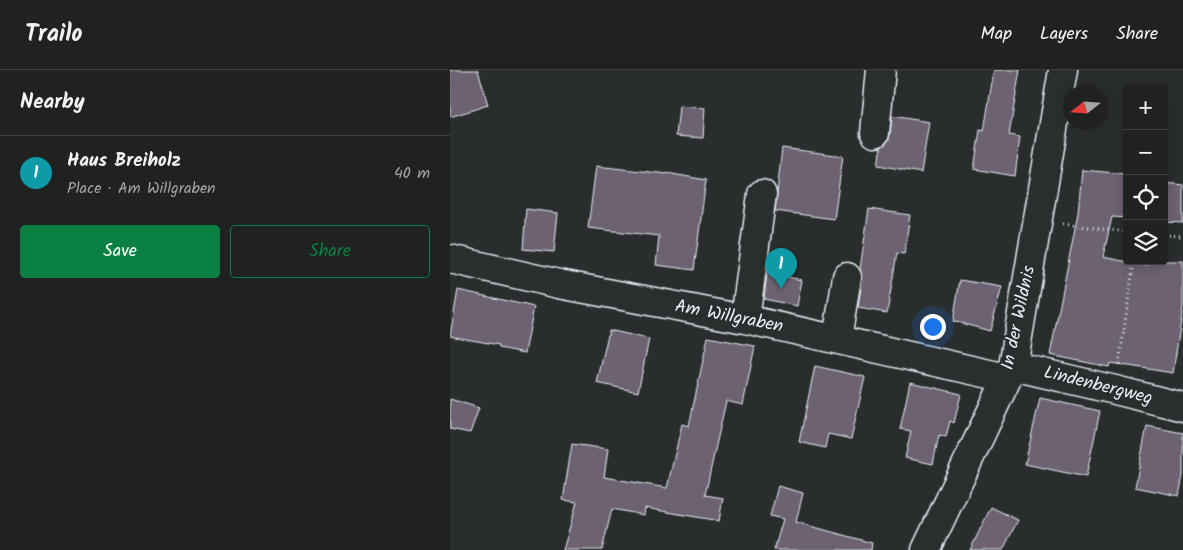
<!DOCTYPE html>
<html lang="en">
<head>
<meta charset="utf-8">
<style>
  :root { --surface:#202222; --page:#282a2a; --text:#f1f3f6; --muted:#a2a4a5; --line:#3d3f40; --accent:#0b8043 }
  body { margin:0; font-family:Kalam,sans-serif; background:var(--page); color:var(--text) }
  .controls { position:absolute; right:15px; top:15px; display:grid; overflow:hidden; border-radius:5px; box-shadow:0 2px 12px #0003 }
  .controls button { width:45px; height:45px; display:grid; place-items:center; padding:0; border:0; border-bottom:1px solid var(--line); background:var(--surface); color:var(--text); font:25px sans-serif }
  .compass { position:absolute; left:613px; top:15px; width:45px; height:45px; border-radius:50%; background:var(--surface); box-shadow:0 2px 12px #0003; rotate:253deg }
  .you { position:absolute; left:482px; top:256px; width:18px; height:18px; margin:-12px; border:4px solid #fff; border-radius:50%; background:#1a73e8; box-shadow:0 0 0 8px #1a73e833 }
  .badge { display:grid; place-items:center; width:32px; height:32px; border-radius:50%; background:var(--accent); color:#fff; font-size:16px; font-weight:700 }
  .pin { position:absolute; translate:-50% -41px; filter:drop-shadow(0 1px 2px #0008) }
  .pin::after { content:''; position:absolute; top:26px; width:18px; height:15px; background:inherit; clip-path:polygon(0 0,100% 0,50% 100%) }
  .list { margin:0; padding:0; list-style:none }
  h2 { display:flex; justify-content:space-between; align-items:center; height:65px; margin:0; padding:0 20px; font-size:21px }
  h2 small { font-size:16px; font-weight:400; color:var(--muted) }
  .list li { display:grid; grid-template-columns:32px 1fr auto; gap:15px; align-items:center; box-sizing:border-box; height:75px; padding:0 20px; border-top:1px solid var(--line) }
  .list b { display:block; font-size:19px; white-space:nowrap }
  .list p { margin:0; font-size:16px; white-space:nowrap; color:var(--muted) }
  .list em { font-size:16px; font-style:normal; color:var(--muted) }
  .actions { display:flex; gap:10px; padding:15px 20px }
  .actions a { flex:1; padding:11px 0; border:1px solid var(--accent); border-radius:5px; text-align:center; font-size:18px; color:var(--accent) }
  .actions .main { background:var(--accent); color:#fff }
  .icon { flex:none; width:28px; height:28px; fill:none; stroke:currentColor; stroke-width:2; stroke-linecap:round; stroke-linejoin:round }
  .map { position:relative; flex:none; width:733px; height:480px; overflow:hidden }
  header { display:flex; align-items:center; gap:30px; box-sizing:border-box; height:70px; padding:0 25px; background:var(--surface); border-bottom:1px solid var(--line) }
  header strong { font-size:24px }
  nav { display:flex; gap:28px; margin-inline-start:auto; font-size:18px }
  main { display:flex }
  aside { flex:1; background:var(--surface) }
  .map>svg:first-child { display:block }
  .building { fill:#6d6271; stroke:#e8f1f8 }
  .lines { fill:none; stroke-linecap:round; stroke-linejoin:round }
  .minor-casing { stroke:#e8f1f8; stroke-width:31 }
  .path { stroke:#e8f1f8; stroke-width:3; stroke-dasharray:1 4; stroke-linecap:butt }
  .minor { stroke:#2a2d2e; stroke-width:28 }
  .labels { text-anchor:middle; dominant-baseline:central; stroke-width:4; stroke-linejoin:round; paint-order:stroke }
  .street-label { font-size:18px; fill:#e8f1f8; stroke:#2a2d2e }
</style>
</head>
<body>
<header>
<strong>Trailo</strong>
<nav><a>Map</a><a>Layers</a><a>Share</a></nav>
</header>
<main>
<aside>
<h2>Nearby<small></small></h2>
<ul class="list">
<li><span class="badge" style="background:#0f9aa8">1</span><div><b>Haus Breiholz</b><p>Place · Am Willgraben</p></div><em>40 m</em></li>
</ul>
<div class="actions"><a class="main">Save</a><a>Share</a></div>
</aside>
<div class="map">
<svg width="733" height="480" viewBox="0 0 733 480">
  <rect width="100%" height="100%" fill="#2a2d2e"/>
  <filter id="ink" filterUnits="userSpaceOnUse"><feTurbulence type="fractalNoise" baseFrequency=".02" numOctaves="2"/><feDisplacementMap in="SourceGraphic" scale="10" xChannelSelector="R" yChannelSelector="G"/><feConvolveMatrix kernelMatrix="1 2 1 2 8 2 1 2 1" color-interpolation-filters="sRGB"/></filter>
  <g filter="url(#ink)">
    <path class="building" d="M0,0H28L38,35L0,47Z
      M544,0H570L559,65L570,67L565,106L524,99L530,60L534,61Z
      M229,36L255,38L253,68L226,66Z
      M442,46L479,52L471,103L428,95L431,77L437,72L440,65Z
      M332,78L393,86L384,149L325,141Z
      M146,96L217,104V103L256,110L244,200L206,195L209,166L138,158Z
      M632,100L677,104V148L662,147L653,187L697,196L698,191H733V237L723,303L660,293L659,297L600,285L628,143Z
      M714,113L733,115V153L714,152Z
      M76,139L108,143L104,182L73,179Z
      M419,139L460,145L454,184L447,183L437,243L408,238L412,209L410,199Z
      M317,203L352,210L347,236L314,229Z
      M510,210L552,217L540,261L503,251Z
      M8,220L84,237L75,283L49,278V275L0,266Z
      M159,260L199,269L188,322L147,313Z
      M258,267L305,276L293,335L276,331L255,425L273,428L269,451L195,438L194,445L162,439L152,480H113L127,432L113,430L122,374L158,379L154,407L217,418L232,354L239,356Z
      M365,296L415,307L401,369L378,364L375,378L349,372Z
      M460,312L511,324L504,353L500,351L496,367L489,365L483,394L455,388L461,361L450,359Z
      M590,328L650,341L636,407L575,394Z
      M0,329L29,338L20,363L0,359Z
      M697,356L733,363V405L729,426L685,417Z
      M328,416L353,423L346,452L422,473L421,480H324L333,449L320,446Z
      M541,437L568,450L553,480H520Z"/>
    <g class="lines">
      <defs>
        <path id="minor" d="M425,63L431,0
          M0,189L109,214L295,249L557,308
          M295,249L312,124
          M387,269L397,207
          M563,296L665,320L733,337
          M476,480L563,296L613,0"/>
      </defs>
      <use href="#minor" class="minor-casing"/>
      <path class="path" d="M613,154L677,162
        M714,165L733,166
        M669,294L684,191"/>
      <use href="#minor" class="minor"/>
    </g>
  </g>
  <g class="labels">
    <g class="street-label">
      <text transform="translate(279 247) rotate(11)">Am Willgraben</text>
      <text transform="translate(569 248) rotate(-78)">In der Wildnis</text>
      <text transform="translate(648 316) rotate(14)">Lindenbergweg</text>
    </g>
  </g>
</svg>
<div class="controls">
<button>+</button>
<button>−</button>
<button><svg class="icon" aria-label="locate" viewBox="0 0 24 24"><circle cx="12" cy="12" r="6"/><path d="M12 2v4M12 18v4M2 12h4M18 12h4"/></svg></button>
<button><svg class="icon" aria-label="layers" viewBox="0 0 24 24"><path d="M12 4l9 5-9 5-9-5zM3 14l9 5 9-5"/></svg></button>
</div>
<svg class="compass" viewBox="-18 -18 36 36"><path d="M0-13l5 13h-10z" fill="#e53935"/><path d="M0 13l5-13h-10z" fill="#a2a4a5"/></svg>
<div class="you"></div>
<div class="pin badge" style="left:331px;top:219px;background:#0f9aa8">1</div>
</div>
</main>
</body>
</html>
